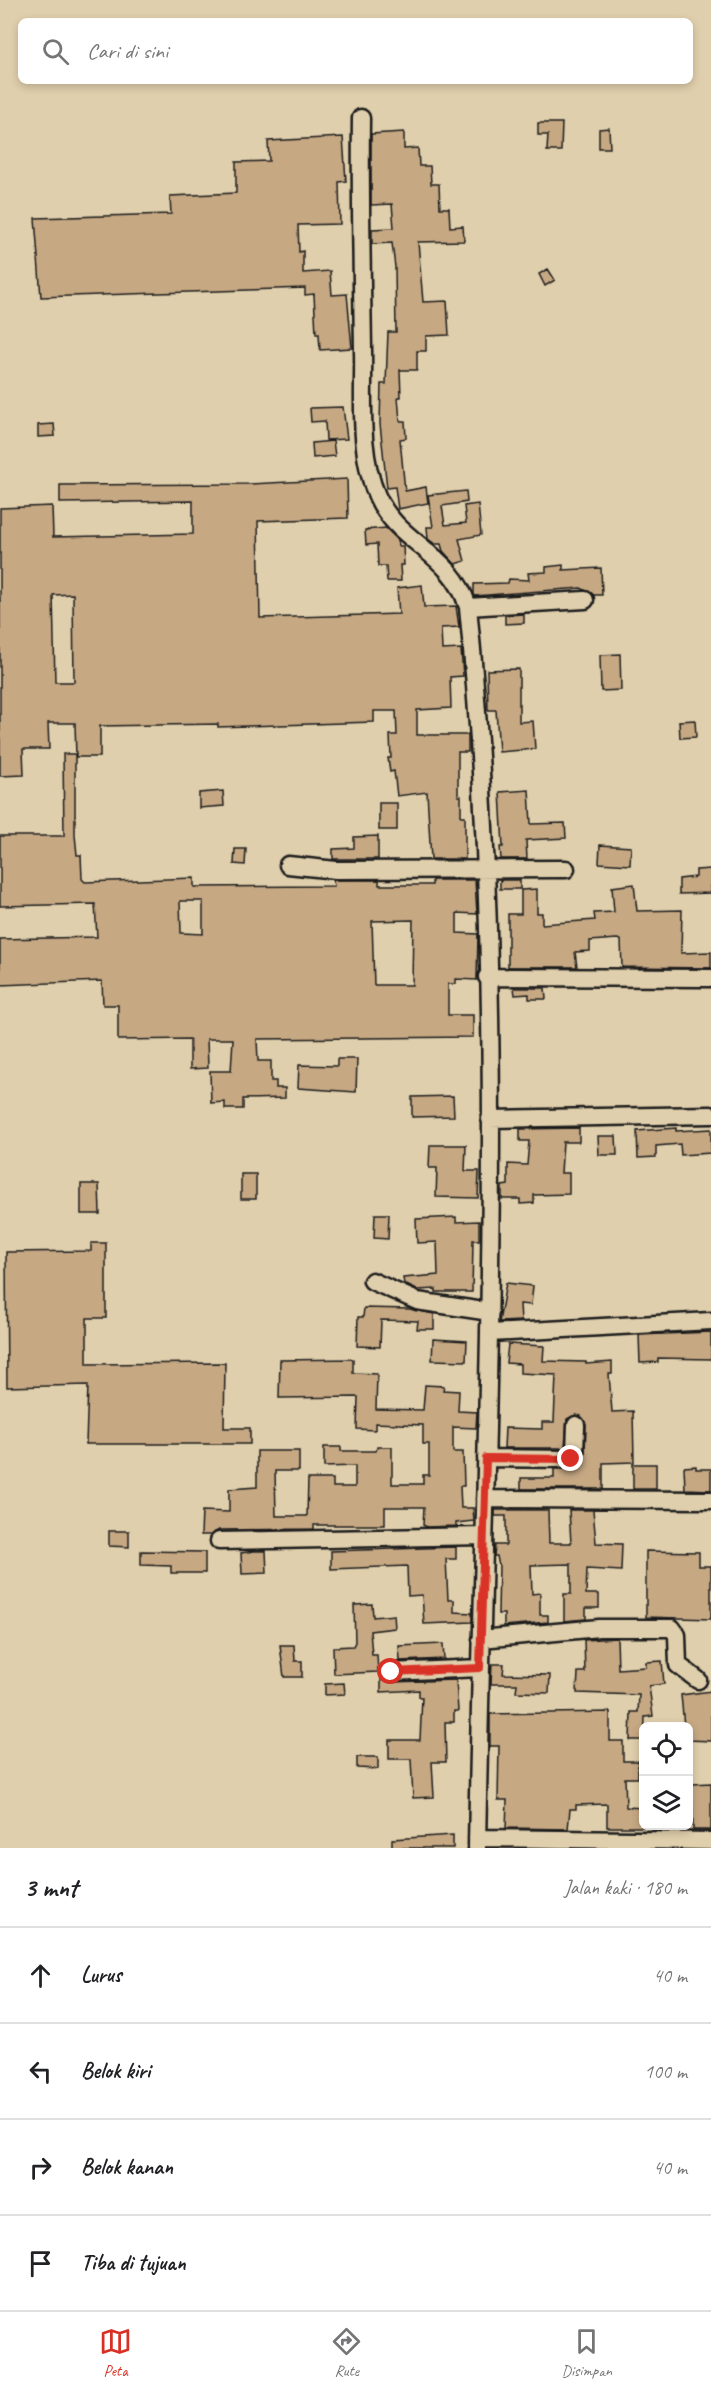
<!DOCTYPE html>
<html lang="id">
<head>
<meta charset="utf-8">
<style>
  :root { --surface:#fff; --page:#f6f6f6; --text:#202124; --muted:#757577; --line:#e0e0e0; --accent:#d93025 }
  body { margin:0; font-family:Caveat,sans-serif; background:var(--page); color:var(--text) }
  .controls { position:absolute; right:18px; bottom:18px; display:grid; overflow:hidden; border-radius:9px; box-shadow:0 3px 9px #0003 }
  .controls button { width:54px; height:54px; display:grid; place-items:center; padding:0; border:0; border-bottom:2px solid var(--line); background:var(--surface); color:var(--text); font:30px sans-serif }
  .stop { position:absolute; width:18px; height:18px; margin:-14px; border:4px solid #d93025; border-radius:50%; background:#fff }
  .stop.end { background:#d93025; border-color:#fff; box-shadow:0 2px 6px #0008 }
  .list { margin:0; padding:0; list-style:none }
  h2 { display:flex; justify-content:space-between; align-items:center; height:78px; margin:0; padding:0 24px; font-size:26px }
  h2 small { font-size:20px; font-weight:400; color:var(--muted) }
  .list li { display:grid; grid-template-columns:39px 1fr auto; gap:18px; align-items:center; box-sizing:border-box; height:96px; padding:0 24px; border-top:2px solid var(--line) }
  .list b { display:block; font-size:22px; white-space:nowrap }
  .list em { font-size:20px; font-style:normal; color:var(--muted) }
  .icon { flex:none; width:33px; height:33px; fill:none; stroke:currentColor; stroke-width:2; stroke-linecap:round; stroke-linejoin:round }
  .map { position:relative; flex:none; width:711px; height:1848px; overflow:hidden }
  .search { position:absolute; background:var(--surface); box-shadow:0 3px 9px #0003; left:18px; right:18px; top:18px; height:66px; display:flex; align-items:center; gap:15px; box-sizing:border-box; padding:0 21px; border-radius:9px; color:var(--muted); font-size:22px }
  .sheet { height:462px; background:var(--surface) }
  nav { display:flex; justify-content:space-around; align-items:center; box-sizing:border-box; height:84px; border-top:2px solid var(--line); background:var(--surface); font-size:16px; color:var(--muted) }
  nav a { display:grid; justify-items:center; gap:3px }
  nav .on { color:var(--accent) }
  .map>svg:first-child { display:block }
  .building { fill:#c6a883; stroke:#1c1c1c; stroke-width:1.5; fill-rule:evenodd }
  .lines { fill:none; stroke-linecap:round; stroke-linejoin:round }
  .minor-casing { stroke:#1c1c1c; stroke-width:21 }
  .minor { stroke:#e0cfac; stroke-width:16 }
  .route { stroke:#d93025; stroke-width:8 }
</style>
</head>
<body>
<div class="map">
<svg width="711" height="1848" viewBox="0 0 711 1848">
  <rect width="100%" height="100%" fill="#e0cfac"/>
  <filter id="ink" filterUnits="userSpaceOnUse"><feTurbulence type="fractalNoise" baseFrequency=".0167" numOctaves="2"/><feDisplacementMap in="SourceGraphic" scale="12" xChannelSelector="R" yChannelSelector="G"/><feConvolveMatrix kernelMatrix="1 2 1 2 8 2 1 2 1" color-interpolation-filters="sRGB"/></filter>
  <g filter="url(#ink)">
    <path class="building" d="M538,123H562L561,151H547L548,135H538Z
      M609,128L610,148H599V129Z
      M404,132V149L418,148L419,166H430L431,184H439L440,208H449L450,227L463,226L464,241L418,242L423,302L447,301L449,335L426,336V351H417V370H400L401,397H398L400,421H405L406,438L400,439L405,491L426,487L428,503L398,509L395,487L387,488L380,424L381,384H386L388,332H396L395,267L392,243L372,244V229L394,228L392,204L371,205V134Z
      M343,137L346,181L339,182L340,224L298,225L299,252L303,251V273L330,271L332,295L347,294L352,348L320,350L319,334H316L314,294L305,295V288L41,297L35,218L171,214L170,196L236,193V162L269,161L268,141Z
      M548,269L555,280L545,286L539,274Z
      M343,407L347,439L326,440L325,421L311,422L310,408Z
      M54,424L55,436L38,437V425Z
      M333,441L335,456L313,458L312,443Z
      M347,479L348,518L258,521L260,618L399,614L397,588L422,585L424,607L456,606L459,627L441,628L442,650L461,649L463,676L450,677L451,708L417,710V735H468V752H458V796H461V816H465V859H431L427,792L397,796L394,771L390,772L388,758H391L390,735H397L396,711H374V722L218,727V724L100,726V757H76L75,723H48L49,749H23L24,775L0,776V508L52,506L53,537L193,534V501L60,503V485L250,484ZM73,594L74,682H55L53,595Z
      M466,491L467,502L442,506L445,525L466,523L464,506L478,504L481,535L459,539L465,561L455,564L443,551L441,544H435L428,539L427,527H433L428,495Z
      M386,528L398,540L399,546H403L404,565H400L401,581H387L386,566H378L377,544L366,545L365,530Z
      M563,565V570L601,568L602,595H594L581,588L475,596L474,594V584L508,583L509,579L529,580L528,573L546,572V567Z
      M524,614V623L505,624V615Z
      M620,654L621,690L601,691L600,655Z
      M519,669V722L533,721L535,749L499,752L496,710H488L487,670Z
      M695,720L696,737L680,738L679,721Z
      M63,754H75V835L77,855H81L82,879L85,882L194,878V887L334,886L333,880H379V885H432V880H475L477,914L457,913V933L478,934L477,980L456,979V984H448V1015H473V1037L257,1039L258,1061H271V1081H276V1088H285V1098L243,1099V1109H225V1102L211,1103L210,1071H231L233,1039H207L208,1068L190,1069V1039L118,1040V1005H103L102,981L0,985V939L97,937L95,904L0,906V836H64ZM180,901H203V934L181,933ZM413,920L412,985H374L372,921Z
      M529,790L531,824L565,823L566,838L526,840L527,859H501L500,847H503L500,792Z
      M223,791L224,806L199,808V793Z
      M379,803H397V830H379Z
      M378,836V859H333V849L354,848V837Z
      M600,845L631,847L630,865L599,863Z
      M235,849H246L245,865L234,864Z
      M711,869V893L679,894V879L696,877V870Z
      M500,880H520V889H500Z
      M634,884L637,911L682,910L681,953L711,952V968L622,967L621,940L617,939L590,941V951L575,952L577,967H508V914H521V890L537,889V913H542V924L595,920L594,913L614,912L612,887Z
      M514,988H545L546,999H529V994L515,995Z
      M337,1059H357L356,1092L298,1088L299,1065L337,1066Z
      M453,1096L454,1116L412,1117V1097Z
      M579,1128V1142H563L561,1173H569V1194L534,1195V1203L520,1204V1199H502V1186L508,1185V1164L527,1165L529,1141H520V1129Z
      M676,1128V1131L711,1129V1153L681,1155L680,1144L656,1146V1157L638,1158L637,1131Z
      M598,1136H616L617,1155H599Z
      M430,1145H466L465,1171H479L478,1198L436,1197L437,1168H429Z
      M241,1174H256V1199H241Z
      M81,1184H99L100,1214H81Z
      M375,1214H389L388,1239L374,1238Z
      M456,1217V1222L479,1221V1240H473L472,1292H436V1289L417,1290L404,1284L403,1278L438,1275L437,1242L417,1243L416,1219Z
      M91,1243H106V1318H87V1364L225,1363L224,1428H250V1444H86L88,1385L7,1387L6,1252L91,1251Z
      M506,1283L533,1286L531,1305L520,1304L521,1321L499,1322Z
      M364,1308L410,1309L434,1314V1329H417L418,1321L381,1320L380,1347L357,1346L358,1317H363Z
      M711,1332V1359L658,1358V1362L640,1363L639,1335Z
      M433,1339L467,1341L466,1361L432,1360Z
      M508,1344L544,1346L543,1361L586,1362V1364L612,1362V1374H609L612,1412L633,1411L634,1462L603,1463V1489H521V1478H554V1469L577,1468L585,1453L586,1425L581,1416L576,1415L567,1419L565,1448H504L505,1428L542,1429V1422H554L556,1375L520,1373V1364L506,1363Z
      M353,1359V1373L377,1374L376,1409L423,1410L425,1385L444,1386L443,1390L459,1391L458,1411L477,1412L476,1428L453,1427V1452H463L464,1486H460L461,1508H473L474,1521L456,1523V1526L427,1527L423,1525L424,1507H385V1525H314V1529L219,1530L210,1535H201L202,1511L229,1512V1489L257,1487V1451H299V1471H275L276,1516H307L308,1479H333V1487H355V1466L324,1467V1447H341V1451H376L377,1447H392V1484H423V1475H429V1444H423V1425L375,1423V1430L357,1429L358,1397L279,1398L280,1360Z
      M633,1464H656V1489H633Z
      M696,1466V1469H711V1490L685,1489L684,1467Z
      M495,1510H548L549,1543H571L569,1510H593L596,1543L622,1544L621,1571L587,1569L586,1594H599V1608H586V1619L564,1621V1594H571V1564L531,1565L532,1594L540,1593V1615H548V1622L504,1626V1614H498L499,1566L497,1556H494L495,1545H506V1516H495Z
      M109,1531H129V1547L109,1546Z
      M456,1547V1559H446L448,1600H454V1612L472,1613V1622L424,1624L422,1595L408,1596L407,1566L331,1569V1551Z
      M141,1551L205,1552V1573H171V1566L141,1565Z
      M254,1551H266L267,1573L242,1574L241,1553Z
      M646,1551L699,1552V1566H711V1619L646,1617Z
      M372,1604L373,1617L394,1615L395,1628L370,1631L372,1655H377L378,1672L334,1674L333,1647L353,1646L355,1642L354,1605Z
      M617,1638L618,1669L646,1667V1662L662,1661L664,1684L649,1686L653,1716L645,1717L644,1740H630L631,1712H638L639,1695L577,1693L578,1672H585L584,1640Z
      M443,1644L444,1659L400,1661L399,1646Z
      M280,1645H294L295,1661H302V1677H284Z
      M492,1664H504L503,1674L550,1675L549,1693L516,1692L517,1684H491Z
      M381,1677L391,1682L456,1680L458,1711H454V1722H445L446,1762H432L434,1797L413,1798L411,1759H389V1740H420L422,1697H419V1690L381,1692Z
      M344,1683L345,1694L325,1695V1684Z
      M711,1691V1741L688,1740V1726H684L681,1695Z
      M610,1712V1741H623V1761H638V1778H625L626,1807L644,1808V1827H607V1804L576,1805V1809H570L568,1829L506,1828L507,1800H498L499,1746H490V1714Z
      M357,1757H378V1769L357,1768Z
      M711,1783V1830H693L692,1784Z
      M453,1835V1848H392V1839Z"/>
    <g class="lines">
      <defs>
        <path id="minor" d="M361,118C360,196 362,273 363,351C364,397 358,453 377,496C398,544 452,552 468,607C509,1019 484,1434 477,1848
          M468,607L585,600
          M288,865L336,870L566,869
          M487,977L711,978
          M490,1119L711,1115
          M372,1281L417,1301L490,1312
          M490,1333L711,1321
          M486,1458L571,1459L575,1452L576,1425
          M485,1499L711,1500
          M219,1541L484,1536
          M481,1639L599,1628H672L677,1635L678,1665L698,1680
          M391,1672L480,1668
          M477,1838L711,1841"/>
      </defs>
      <use href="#minor" class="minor-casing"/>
      <use href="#minor" class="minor"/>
    </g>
  </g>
  <g class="lines" filter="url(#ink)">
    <path class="route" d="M391,1672L480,1668L486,1458L571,1459"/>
  </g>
</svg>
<div class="controls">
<button><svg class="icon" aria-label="locate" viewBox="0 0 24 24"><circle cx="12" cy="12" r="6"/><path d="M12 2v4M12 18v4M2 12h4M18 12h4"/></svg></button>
<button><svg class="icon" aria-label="layers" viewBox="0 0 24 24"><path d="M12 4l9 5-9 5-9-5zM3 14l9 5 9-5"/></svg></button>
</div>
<div class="stop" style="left:391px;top:1672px"></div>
<div class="stop end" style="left:571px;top:1459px"></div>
<div class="search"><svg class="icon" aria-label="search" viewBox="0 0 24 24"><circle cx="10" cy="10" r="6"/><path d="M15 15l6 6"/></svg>Cari di sini</div>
</div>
<section class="sheet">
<h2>3 mnt<small>Jalan kaki · 180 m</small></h2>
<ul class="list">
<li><svg class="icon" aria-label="ahead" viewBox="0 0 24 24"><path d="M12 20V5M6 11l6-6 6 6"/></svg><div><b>Lurus</b></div><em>40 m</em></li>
<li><svg class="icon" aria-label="left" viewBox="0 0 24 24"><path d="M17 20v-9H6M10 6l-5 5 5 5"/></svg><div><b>Belok kiri</b></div><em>100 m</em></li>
<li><svg class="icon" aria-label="right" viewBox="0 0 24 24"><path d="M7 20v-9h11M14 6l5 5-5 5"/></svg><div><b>Belok kanan</b></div><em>40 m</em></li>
<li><svg class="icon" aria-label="arrive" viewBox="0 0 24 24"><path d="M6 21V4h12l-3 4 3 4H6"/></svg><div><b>Tiba di tujuan</b></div></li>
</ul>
</section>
<nav>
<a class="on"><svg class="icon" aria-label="map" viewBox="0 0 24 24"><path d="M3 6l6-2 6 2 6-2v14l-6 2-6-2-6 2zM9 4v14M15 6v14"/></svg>Peta</a>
<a><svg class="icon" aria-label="directions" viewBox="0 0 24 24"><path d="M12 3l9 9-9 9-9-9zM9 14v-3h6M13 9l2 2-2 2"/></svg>Rute</a>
<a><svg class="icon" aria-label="saved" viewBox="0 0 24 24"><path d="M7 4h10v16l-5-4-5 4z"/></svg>Disimpan</a>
</nav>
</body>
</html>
